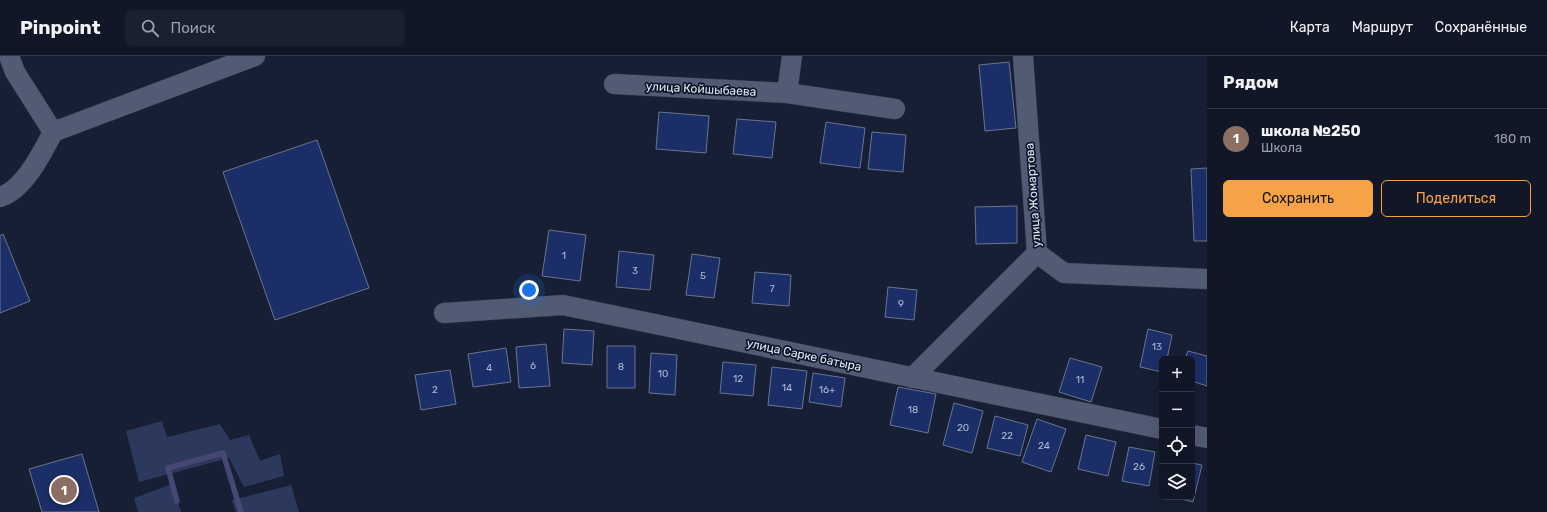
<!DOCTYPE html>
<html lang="ru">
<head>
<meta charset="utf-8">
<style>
  :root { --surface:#111727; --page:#1a202f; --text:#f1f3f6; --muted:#9c9fa7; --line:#303644; --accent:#f6a247 }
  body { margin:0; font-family:Rubik,sans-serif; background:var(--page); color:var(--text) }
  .controls { position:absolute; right:12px; bottom:12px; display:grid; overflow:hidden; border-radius:6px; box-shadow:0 4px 16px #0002 }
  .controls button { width:36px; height:36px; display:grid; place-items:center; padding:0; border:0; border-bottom:1px solid var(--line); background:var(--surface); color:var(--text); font:20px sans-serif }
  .you { position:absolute; left:529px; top:234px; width:14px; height:14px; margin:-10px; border:3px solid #fff; border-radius:50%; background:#1a73e8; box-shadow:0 0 0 6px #1a73e833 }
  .badge { display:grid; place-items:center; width:26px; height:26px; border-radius:50%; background:var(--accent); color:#fff; font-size:13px; font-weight:700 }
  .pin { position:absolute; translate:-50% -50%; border:2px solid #fff; box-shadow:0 1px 4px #0006 }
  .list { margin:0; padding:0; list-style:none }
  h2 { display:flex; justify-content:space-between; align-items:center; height:52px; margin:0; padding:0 16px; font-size:17px }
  h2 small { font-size:13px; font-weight:400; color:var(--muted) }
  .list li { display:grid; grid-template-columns:26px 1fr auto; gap:12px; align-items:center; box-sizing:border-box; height:60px; padding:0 16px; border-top:1px solid var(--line) }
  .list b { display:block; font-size:15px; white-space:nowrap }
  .list p { margin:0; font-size:13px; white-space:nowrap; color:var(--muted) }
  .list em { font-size:13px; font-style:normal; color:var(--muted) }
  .actions { display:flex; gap:8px; padding:12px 16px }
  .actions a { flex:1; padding:9px 0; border:1px solid var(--accent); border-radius:6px; text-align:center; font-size:14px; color:var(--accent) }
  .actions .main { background:var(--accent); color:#111 }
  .icon { flex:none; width:22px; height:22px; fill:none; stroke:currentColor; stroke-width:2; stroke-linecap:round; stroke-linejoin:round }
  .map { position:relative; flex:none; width:1207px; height:456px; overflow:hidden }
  header { display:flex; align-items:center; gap:24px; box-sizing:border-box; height:56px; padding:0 20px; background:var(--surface); border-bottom:1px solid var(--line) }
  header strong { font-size:19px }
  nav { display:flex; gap:22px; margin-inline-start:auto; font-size:14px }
  .search { width:280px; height:36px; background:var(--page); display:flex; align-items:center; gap:10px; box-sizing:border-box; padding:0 14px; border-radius:6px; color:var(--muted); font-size:15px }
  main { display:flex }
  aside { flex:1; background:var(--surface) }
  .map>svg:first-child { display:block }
  .green { fill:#2c395c }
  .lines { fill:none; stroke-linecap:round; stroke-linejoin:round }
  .stream { stroke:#454873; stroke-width:5.5 }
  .building { fill:#1c2e67; stroke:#6a758e }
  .street-casing { stroke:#34394b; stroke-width:21 }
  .street { stroke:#515b74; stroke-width:20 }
  .labels { text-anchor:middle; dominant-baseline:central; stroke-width:3.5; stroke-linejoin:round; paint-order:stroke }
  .number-label { font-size:10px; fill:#afb9d2 }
  .street-label { font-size:12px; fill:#e0e7f5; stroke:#0e162a }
</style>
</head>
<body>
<header>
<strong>Pinpoint</strong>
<div class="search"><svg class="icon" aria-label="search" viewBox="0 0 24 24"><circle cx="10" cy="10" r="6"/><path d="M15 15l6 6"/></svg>Поиск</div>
<nav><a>Карта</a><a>Маршрут</a><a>Сохранённые</a></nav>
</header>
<main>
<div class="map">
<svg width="1207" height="456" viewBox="0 0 1207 456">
  <rect width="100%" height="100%" fill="#171f34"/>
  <path class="green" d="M162,365L167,381L220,368L230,384L249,379L260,405L280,398L284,420L244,431L229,402L139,426L126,375Z
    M172,428L181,456H138L134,442Z
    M291,429L299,456H236L232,444Z"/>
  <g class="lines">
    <path class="stream" d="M177,445L168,412L223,397L241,456"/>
  </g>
  <path class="building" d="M1009,6L1016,72L985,75L979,9Z
    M659,56L709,60L706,97L656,93Z
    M737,63L776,66L772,102L733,98Z
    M826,66L865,72L860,112L820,107Z
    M872,76L906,79L903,116L868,113Z
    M317,84L369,232L275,264L223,116Z
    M1207,112V185H1194L1191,113Z
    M1017,150V187L976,188L975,151Z
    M549,174L586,179L580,225L542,220Z
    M3,178L30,245L0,257V180Z
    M619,195L654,199L650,234L616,231Z
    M692,198L720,202L714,242L686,239Z
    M755,216L791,219L789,250L752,247Z
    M888,231L917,234L914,264L885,261Z
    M564,273L594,275L592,309L562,307Z
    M1148,273L1172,279L1167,303H1162V316L1140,311Z
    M546,288L550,330L519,332L516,291Z
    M607,290H635V332H607Z
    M506,292L511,326L473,331L468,298Z
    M1188,295L1207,300V330L1192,325V303H1185Z
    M651,297L677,299L675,339L649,337Z
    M1070,302L1102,311L1091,346L1059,336Z
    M723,306L756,309L753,340L720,337Z
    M772,311L807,315L802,353L768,349Z
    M450,314L456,348L421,354L415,319Z
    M813,317L845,322L841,351L809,346Z
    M898,331L936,338L928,377L890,369Z
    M954,347L983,355L972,397L943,389Z
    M995,360L1028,369L1020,400L987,392Z
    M1037,363L1066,373L1051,416L1022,406Z
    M1086,379L1116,386L1108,420L1078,413Z
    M1129,391L1155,396L1149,430L1122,425Z
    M82,398L99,456H42L29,413Z
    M1192,407L1202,409L1193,446L1174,441H1192Z"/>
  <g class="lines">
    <defs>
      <path id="street" d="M9,0L15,16L53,76L255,0
        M1023,0L1037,197L1064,217L1207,223
        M614,28L787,37L895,53
        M787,37L792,0
        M0,141C24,134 42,97 53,76
        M444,257L563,249L1162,373
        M912,322L1037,197
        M1192,379L1207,382"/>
    </defs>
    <use href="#street" class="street-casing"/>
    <use href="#street" class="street"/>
  </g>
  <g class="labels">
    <g class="number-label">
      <text x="564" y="200">1</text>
      <text x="635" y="215">3</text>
      <text x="703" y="220">5</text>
      <text x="772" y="233">7</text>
      <text x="901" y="248">9</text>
      <text x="1157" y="291">13</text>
      <text x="533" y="310">6</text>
      <text x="621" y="311">8</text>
      <text x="489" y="312">4</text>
      <text x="663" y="318">10</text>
      <text x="738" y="323">12</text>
      <text x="1080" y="324">11</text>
      <text x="787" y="332">14</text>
      <text x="435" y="334">2</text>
      <text x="827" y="334">16+</text>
      <text x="913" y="354">18</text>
      <text x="963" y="372">20</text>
      <text x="1007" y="380">22</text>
      <text x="1044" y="390">24</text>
      <text x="1139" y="411">26</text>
    </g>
    <g class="street-label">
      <text transform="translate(701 33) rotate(3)">улица Койшыбаева</text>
      <text transform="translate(1033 139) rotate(-94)">улица Жомартова</text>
      <text transform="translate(804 299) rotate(12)">улица Сарке батыра</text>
    </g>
  </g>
</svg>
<div class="controls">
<button>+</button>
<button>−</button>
<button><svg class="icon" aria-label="locate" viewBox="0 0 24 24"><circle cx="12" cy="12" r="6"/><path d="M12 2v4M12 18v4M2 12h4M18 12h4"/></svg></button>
<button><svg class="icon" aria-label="layers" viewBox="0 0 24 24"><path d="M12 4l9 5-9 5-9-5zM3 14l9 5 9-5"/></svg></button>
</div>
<div class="you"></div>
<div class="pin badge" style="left:64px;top:434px;background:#8d6e63">1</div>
</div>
<aside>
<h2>Рядом<small></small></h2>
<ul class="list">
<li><span class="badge" style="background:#8d6e63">1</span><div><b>школа №250</b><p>Школа</p></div><em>180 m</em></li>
</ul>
<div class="actions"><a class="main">Сохранить</a><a>Поделиться</a></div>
</aside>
</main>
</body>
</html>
